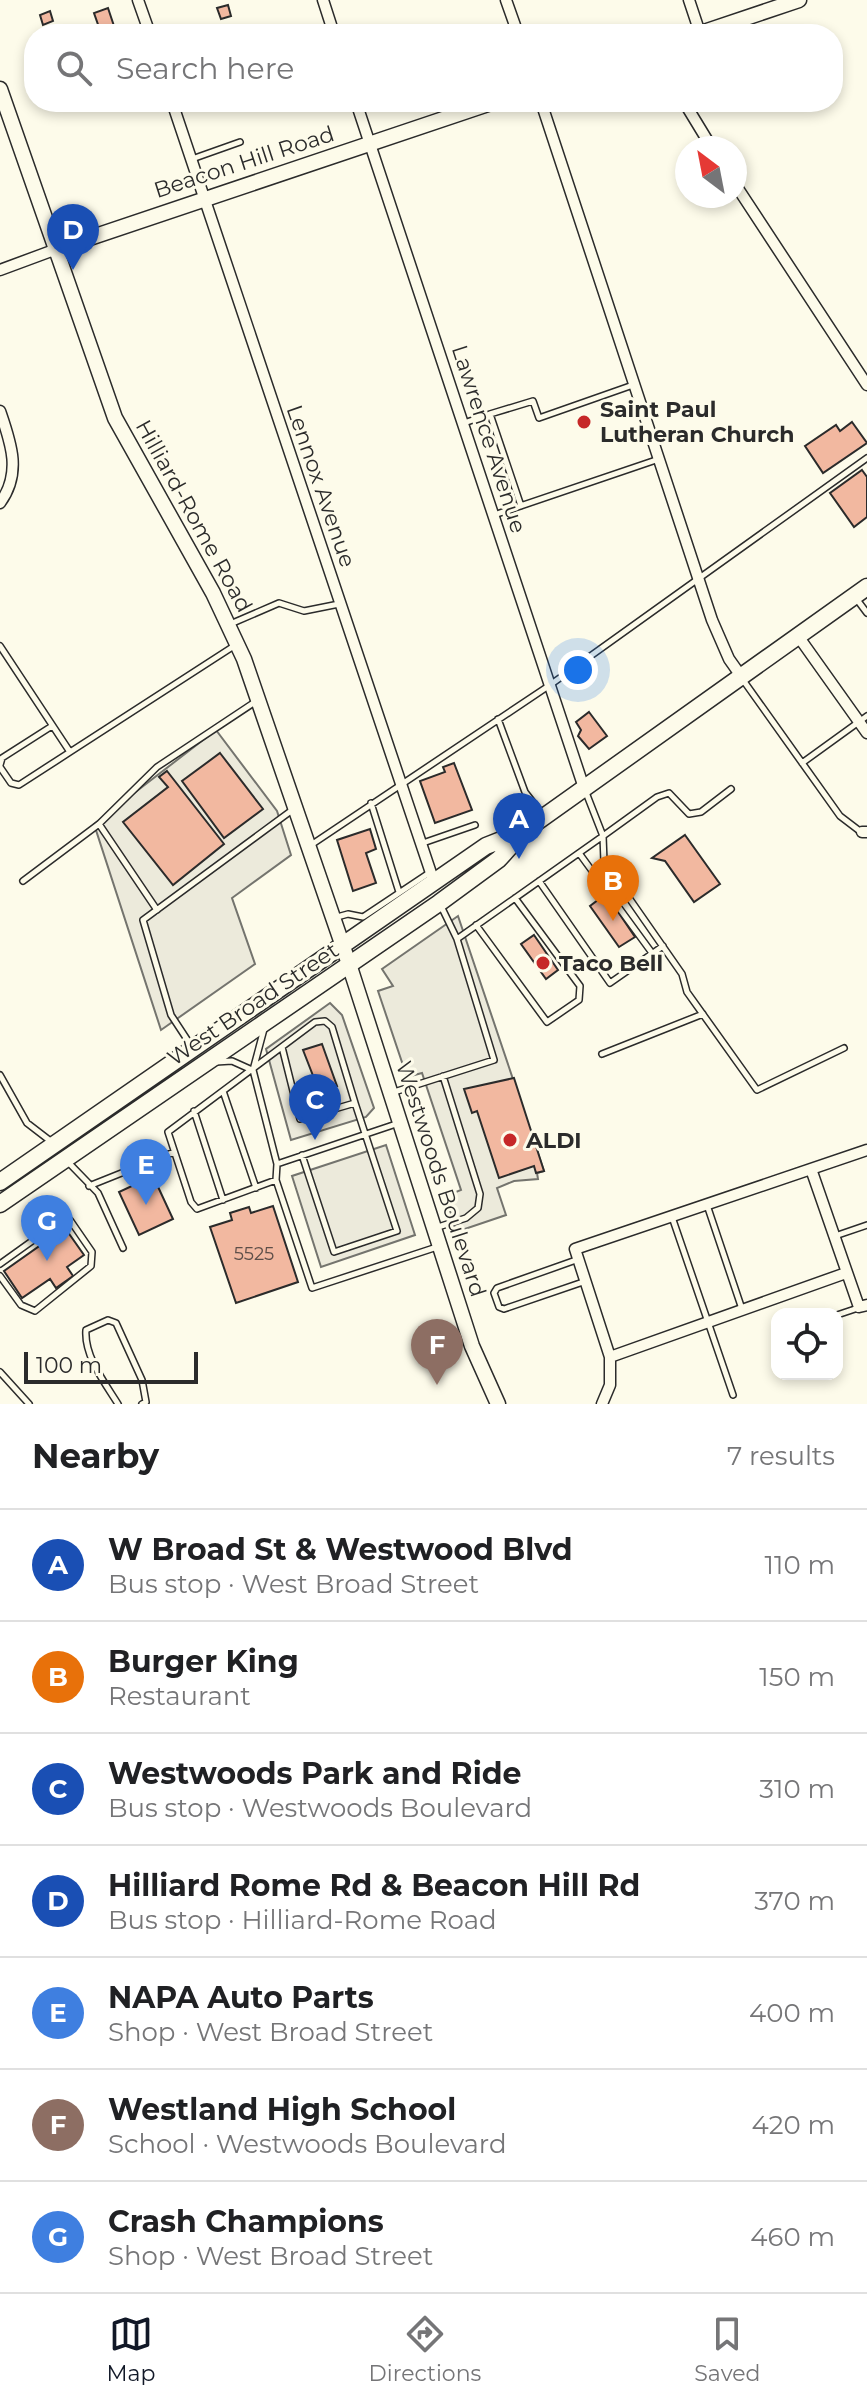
<!DOCTYPE html>
<html lang="en">
<head>
<meta charset="utf-8">
<style>
  :root { --surface:#fff; --page:#f6f6f6; --text:#202124; --muted:#757577; --line:#e0e0e0; --accent:#111827 }
  body { margin:0; font-family:Montserrat,sans-serif; background:var(--page); color:var(--text) }
  .controls { position:absolute; right:24px; bottom:24px; display:grid; overflow:hidden; border-radius:16px; box-shadow:0 4px 12px #0003 }
  .controls button { width:72px; height:72px; display:grid; place-items:center; padding:0; border:0; border-bottom:2px solid var(--line); background:var(--surface); color:var(--text); font:40px sans-serif }
  .compass { position:absolute; left:675px; top:136px; width:72px; height:72px; border-radius:50%; background:var(--surface); box-shadow:0 4px 12px #0003; rotate:328deg }
  .scale { position:absolute; left:24px; bottom:20px; width:174px; box-sizing:border-box; padding-left:8px; border:4px solid #2b2b2b; border-top:0; font-size:22px; line-height:28px; white-space:nowrap; color:#2b2b2b; -webkit-text-stroke:6px #fdfbea; paint-order:stroke }
  .you { position:absolute; left:578px; top:670px; width:28px; height:28px; margin:-20px; border:6px solid #fff; border-radius:50%; background:#1a73e8; box-shadow:0 0 0 12px #1a73e833 }
  .badge { display:grid; place-items:center; width:52px; height:52px; border-radius:50%; background:var(--accent); color:#fff; font-size:26px; font-weight:700 }
  .pin { position:absolute; translate:-50% -66px; filter:drop-shadow(0 2px 4px #0008) }
  .pin::after { content:''; position:absolute; top:42px; width:28px; height:24px; background:inherit; clip-path:polygon(0 0,100% 0,50% 100%) }
  .list { margin:0; padding:0; list-style:none }
  h2 { display:flex; justify-content:space-between; align-items:center; height:104px; margin:0; padding:0 32px; font-size:34px }
  h2 small { font-size:26px; font-weight:400; color:var(--muted) }
  .list li { display:grid; grid-template-columns:52px 1fr auto; gap:24px; align-items:center; box-sizing:border-box; height:112px; padding:0 32px; border-top:2px solid var(--line) }
  .list b { display:block; font-size:30px; white-space:nowrap }
  .list p { margin:0; font-size:26px; white-space:nowrap; color:var(--muted) }
  .list em { font-size:26px; font-style:normal; color:var(--muted) }
  .icon { flex:none; width:44px; height:44px; fill:none; stroke:currentColor; stroke-width:2; stroke-linecap:round; stroke-linejoin:round }
  .map { position:relative; flex:none; width:867px; height:1404px; overflow:hidden }
  .search { position:absolute; background:var(--surface); box-shadow:0 4px 12px #0003; left:24px; right:24px; top:24px; height:88px; display:flex; align-items:center; gap:20px; box-sizing:border-box; padding:0 28px; border-radius:32px; color:var(--muted); font-size:30px }
  .sheet { height:888px; background:var(--surface) }
  nav { display:flex; justify-content:space-around; align-items:center; box-sizing:border-box; height:112px; border-top:2px solid var(--line); background:var(--surface); font-size:22px; color:var(--muted) }
  nav a { display:grid; justify-items:center; gap:4px }
  nav .on { color:var(--accent) }
  .map>svg:first-child { display:block }
  .parking { fill:#eceadb; stroke:#74746e; stroke-width:2 }
  .building { fill:#f2b8a0; stroke:#2b2b2b; stroke-width:2 }
  .lines { fill:none; stroke-linecap:round; stroke-linejoin:round }
  .service-casing { stroke:#2b2b2b; stroke-width:8 }
  .minor-casing { stroke:#2b2b2b; stroke-width:13 }
  .tertiary-casing { stroke:#2b2b2b; stroke-width:17 }
  .secondary-casing { stroke:#2b2b2b; stroke-width:17 }
  .primary-casing { stroke:#2b2b2b; stroke-width:19 }
  .service { stroke:#fdfbea; stroke-width:5 }
  .minor { stroke:#fdfbea; stroke-width:10 }
  .tertiary { stroke:#fdfbea; stroke-width:14 }
  .secondary { stroke:#fdfbea; stroke-width:14 }
  .primary { stroke:#fdfbea; stroke-width:16 }
  .poi-dot { fill:#c62828; stroke:#fdfbea; stroke-width:3 }
  .labels { text-anchor:middle; dominant-baseline:central; stroke-width:6; stroke-linejoin:round; paint-order:stroke }
  .number-label { font-size:18px; fill:#5d4e48 }
  .street-label { font-size:22px; fill:#2b2b2b; stroke:#fdfbea }
  .poi-label { font-size:22px; font-weight:bold; fill:#2b2b2b; stroke:#fdfbea; text-anchor:start }
</style>
</head>
<body>
<div class="map">
<svg width="867" height="1404" viewBox="0 0 867 1404">
  <rect width="100%" height="100%" fill="#fdfbea"/>
  <path class="parking" d="M216,730L277,811L291,855L232,898L255,964L161,1030L94,824Z
    M458,916L544,1171L537,1173L538,1179L514,1181L497,1188L506,1215L456,1232L446,1196L461,1190L422,1073L407,1077L378,991L393,986L382,969Z
    M330,1003L342,1015L374,1108L366,1117L291,1140L266,1049Z
    M386,1145L415,1235L321,1267L292,1176Z"/>
  <path class="building" d="M228,5L231,16L221,19L217,8Z
    M108,8L115,29L101,33L94,13Z
    M50,11L53,21L43,25L40,15Z
    M852,422L867,443L823,473L805,446L836,425L840,431Z
    M862,470L867,477V517L854,527L830,493Z
    M589,712L607,736L589,749L578,736L581,730L576,722Z
    M220,753L263,809L224,838L182,781Z
    M454,763L472,810L435,823L420,781L445,772L443,767Z
    M167,771L224,844L173,885L123,822L168,787L159,777Z
    M370,829L376,849L366,853L376,883L353,891L337,840Z
    M685,835L720,884L694,902L665,861L652,858Z
    M606,894L635,937L619,947L590,906Z
    M534,935L558,970L546,979L521,944Z
    M322,1044L337,1086L319,1091L303,1050Z
    M514,1078L544,1171L536,1173L534,1166L499,1178L477,1111L472,1113L464,1089Z
    M153,1176L173,1219L139,1235L119,1192Z
    M273,1206L298,1282L236,1303L210,1227L232,1220L230,1213L249,1207L251,1213Z
    M65,1228L84,1255L67,1267L73,1276L56,1288L50,1279L22,1298L4,1271Z"/>
  <g class="lines">
    <defs>
      <path id="service" d="M192,159L240,142
        M490,414L533,401L539,418L633,385
        M464,423L490,414L521,506
        M494,515L659,459
        M855,597L867,613
        M228,625L279,603L304,611L339,604
        M0,646L70,752L234,646
        M743,680L840,816L861,832
        M498,719L525,792L543,815
        M802,763L867,716
        M0,765L2,758L52,726
        M0,767L11,783L19,785L70,752
        M731,789L701,812L689,814L669,793L657,797L603,836L604,862L682,974L687,992L757,1090L844,1048
        M371,803L399,892
        M99,824L157,910
        M420,844L475,825
        M311,845L550,685L867,458
        M579,853L652,953
        M23,881L99,824L157,767L258,700
        M539,881L610,983L663,946
        M337,917L348,914L363,917L429,873
        M476,925L547,1022L579,1000L580,986L515,898
        M457,939L603,836L585,790
        M264,1029L253,1070L277,1164L276,1180L312,1288L437,1247
        M192,1047L171,1015L143,920L295,808
        M602,1054L703,1014
        M216,1062L232,1061L252,1070
        M0,1075L27,1123L53,1143
        M223,1091L256,1188
        M391,1093L494,1060L457,939L440,904
        M194,1111L223,1200
        M302,1155L334,1252L397,1231L355,1103
        M66,1160L98,1193L123,1248
        M277,1164L399,1123
        M276,1180L197,1209L191,1202L168,1132L315,1022L325,1021L332,1027L355,1103L300,1119L282,1047
        M89,1186L174,1152
        M707,1205L742,1309
        M672,1217L733,1395
        M435,1228L466,1218L478,1208L480,1194L443,1076
        M835,1236L867,1225
        M576,1260L497,1288L494,1293L499,1307L504,1309L583,1282
        M0,1264L60,1221L70,1220L92,1252L91,1266L35,1311L21,1305L0,1276
        M837,1315L858,1308
        M0,1372L29,1404
        M118,1404C105,1383 84,1356 86,1330L108,1320L116,1323L142,1380L146,1402L142,1404"/>
      <path id="minor" d="M138,0L150,34
        M323,0L334,34
        M506,0L518,34
        M689,0L700,33
        M172,102L434,882
        M356,102L584,788
        M541,102L712,620L729,659L741,676
        M684,102L712,148
        M735,184L867,385
        M0,270L54,250
        M0,411C11,443 22,473 0,503
        M798,636L867,733
        M862,832H867
        M811,1169L859,1307L867,1305
        M610,1357L846,1273
        M602,1404L610,1385V1357L575,1249L867,1150"/>
      <path id="tertiary" d="M698,34L799,0
        M54,250L494,102
        M349,964L472,1346L498,1404"/>
      <path id="secondary" d="M0,89L115,418L213,593L244,659L349,964"/>
      <path id="primary" d="M0,1182L486,846L519,833
        M0,1204L439,903L499,859L524,831L867,587"/>
    </defs>
    <use href="#service" class="service-casing"/>
    <use href="#minor" class="minor-casing"/>
    <use href="#tertiary" class="tertiary-casing"/>
    <use href="#secondary" class="secondary-casing"/>
    <use href="#primary" class="primary-casing"/>
    <use href="#service" class="service"/>
    <use href="#minor" class="minor"/>
    <use href="#tertiary" class="tertiary"/>
    <use href="#secondary" class="secondary"/>
    <use href="#primary" class="primary"/>
  </g>
  <g class="poi-dot">
    <circle cx="584" cy="422" r="8"/>
    <circle cx="543" cy="963" r="8"/>
    <circle cx="510" cy="1140" r="8"/>
  </g>
  <g class="labels">
    <g class="number-label">
      <text x="254" y="1254">5525</text>
    </g>
    <g class="street-label">
      <text transform="translate(244 162) rotate(-18)">Beacon Hill Road</text>
      <text transform="translate(489 439) rotate(72)">Lawrence Avenue</text>
      <text transform="translate(321 486) rotate(71)">Lennox Avenue</text>
      <text transform="translate(194 516) rotate(61)">Hilliard-Rome Road</text>
      <text transform="translate(253 1004) rotate(-34)">West Broad Street</text>
      <text transform="translate(441 1179) rotate(72)">Westwoods Boulevard</text>
    </g>
    <g class="poi-label">
      <text x="600" y="409">Saint Paul<tspan x="600" dy="25">Lutheran Church</tspan></text>
      <text x="559" y="963">Taco Bell</text>
      <text x="526" y="1140">ALDI</text>
    </g>
  </g>
</svg>
<div class="controls">
<button><svg class="icon" aria-label="locate" viewBox="0 0 24 24"><circle cx="12" cy="12" r="6"/><path d="M12 2v4M12 18v4M2 12h4M18 12h4"/></svg></button>
</div>
<svg class="compass" viewBox="-18 -18 36 36"><path d="M0-13l5 13h-10z" fill="#e53935"/><path d="M0 13l5-13h-10z" fill="#757577"/></svg>
<div class="scale">100 m</div>
<div class="you"></div>
<div class="pin badge" style="left:519px;top:859px;background:#1a4fb4">A</div>
<div class="pin badge" style="left:613px;top:921px;background:#e8710a">B</div>
<div class="pin badge" style="left:315px;top:1140px;background:#1a4fb4">C</div>
<div class="pin badge" style="left:73px;top:270px;background:#1a4fb4">D</div>
<div class="pin badge" style="left:146px;top:1205px;background:#3f7fe0">E</div>
<div class="pin badge" style="left:437px;top:1385px;background:#8d6e63">F</div>
<div class="pin badge" style="left:47px;top:1261px;background:#3f7fe0">G</div>
<div class="search"><svg class="icon" aria-label="search" viewBox="0 0 24 24"><circle cx="10" cy="10" r="6"/><path d="M15 15l6 6"/></svg>Search here</div>
</div>
<section class="sheet">
<h2>Nearby<small>7 results</small></h2>
<ul class="list">
<li><span class="badge" style="background:#1a4fb4">A</span><div><b>W Broad St &amp; Westwood Blvd</b><p>Bus stop · West Broad Street</p></div><em>110 m</em></li>
<li><span class="badge" style="background:#e8710a">B</span><div><b>Burger King</b><p>Restaurant</p></div><em>150 m</em></li>
<li><span class="badge" style="background:#1a4fb4">C</span><div><b>Westwoods Park and Ride</b><p>Bus stop · Westwoods Boulevard</p></div><em>310 m</em></li>
<li><span class="badge" style="background:#1a4fb4">D</span><div><b>Hilliard Rome Rd &amp; Beacon Hill Rd</b><p>Bus stop · Hilliard-Rome Road</p></div><em>370 m</em></li>
<li><span class="badge" style="background:#3f7fe0">E</span><div><b>NAPA Auto Parts</b><p>Shop · West Broad Street</p></div><em>400 m</em></li>
<li><span class="badge" style="background:#8d6e63">F</span><div><b>Westland High School</b><p>School · Westwoods Boulevard</p></div><em>420 m</em></li>
<li><span class="badge" style="background:#3f7fe0">G</span><div><b>Crash Champions</b><p>Shop · West Broad Street</p></div><em>460 m</em></li>
</ul>
</section>
<nav>
<a class="on"><svg class="icon" aria-label="map" viewBox="0 0 24 24"><path d="M3 6l6-2 6 2 6-2v14l-6 2-6-2-6 2zM9 4v14M15 6v14"/></svg>Map</a>
<a><svg class="icon" aria-label="directions" viewBox="0 0 24 24"><path d="M12 3l9 9-9 9-9-9zM9 14v-3h6M13 9l2 2-2 2"/></svg>Directions</a>
<a><svg class="icon" aria-label="saved" viewBox="0 0 24 24"><path d="M7 4h10v16l-5-4-5 4z"/></svg>Saved</a>
</nav>
</body>
</html>
